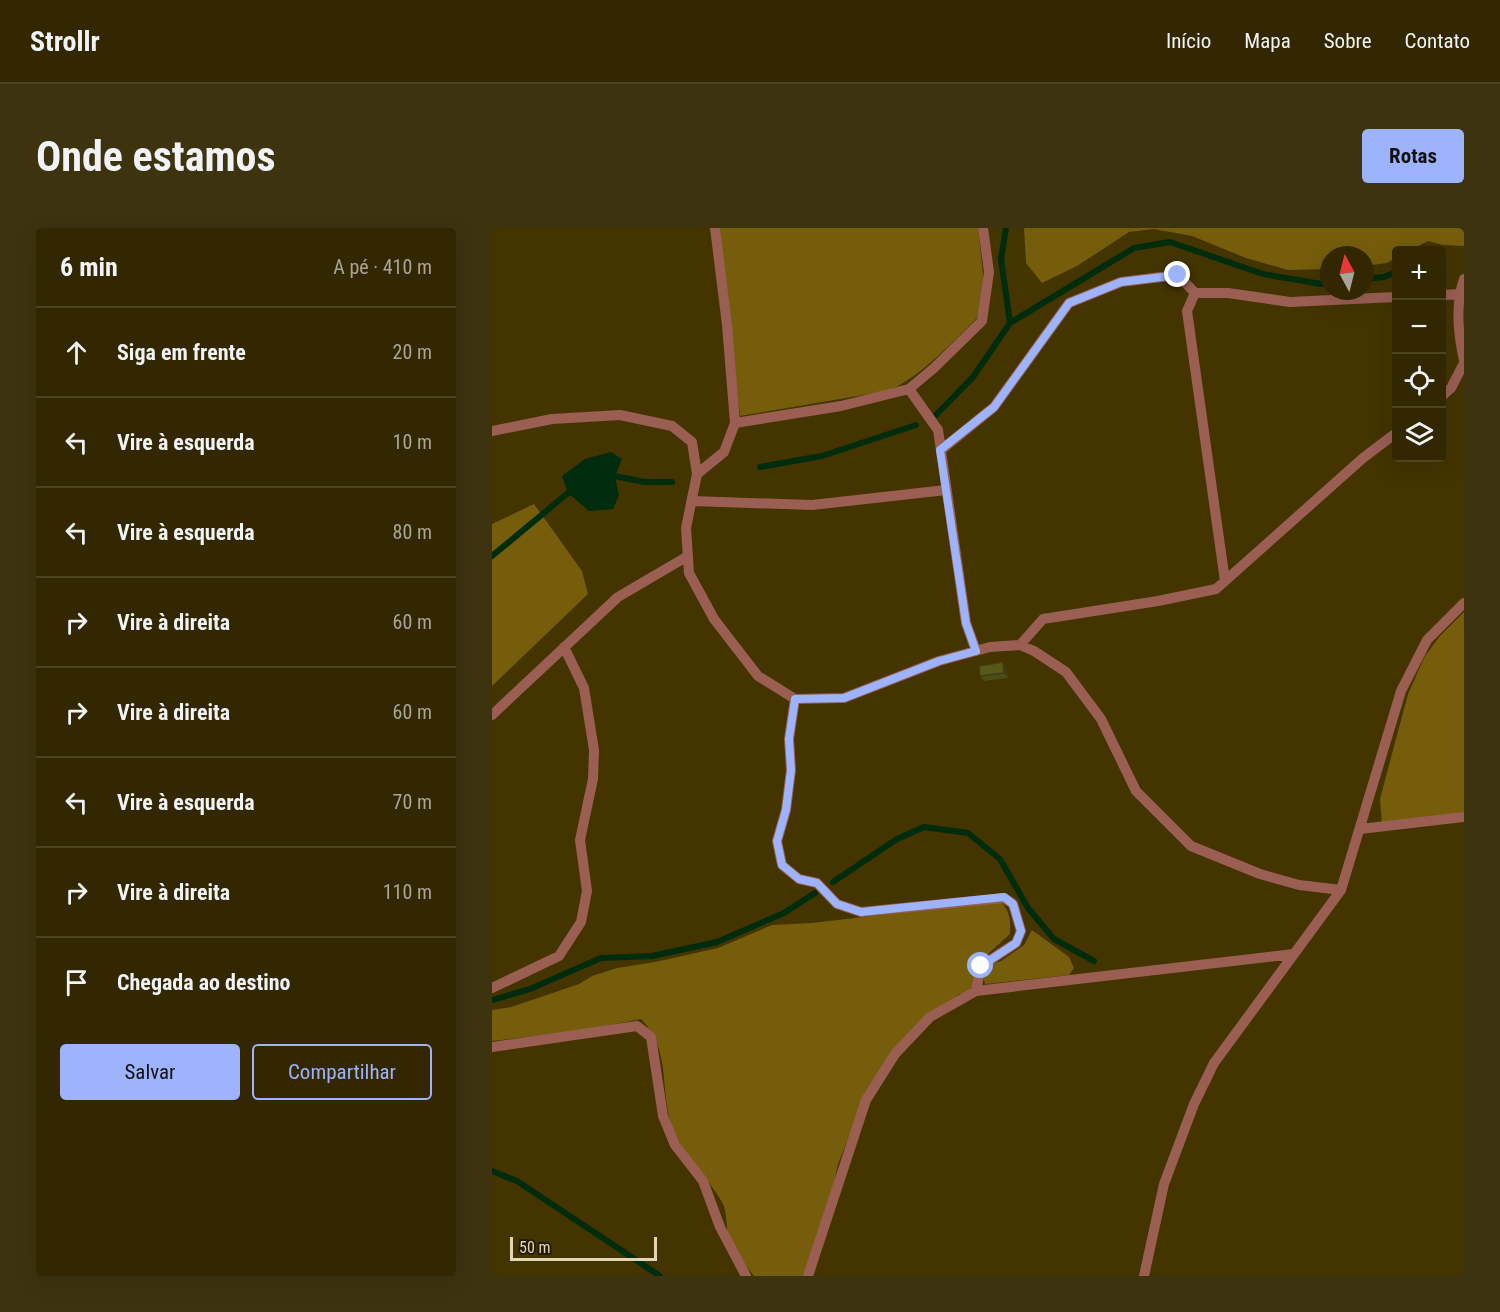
<!DOCTYPE html>
<html lang="pt">
<head>
<meta charset="utf-8">
<style>
  :root { --surface:#322700; --page:#3d330f; --text:#f1f3f6; --muted:#a8a599; --line:#4d4422; --accent:#9db4fd }
  body { margin:0; font-family:"Roboto Condensed",sans-serif; background:var(--page); color:var(--text) }
  .controls { position:absolute; right:18px; top:18px; display:grid; overflow:hidden; border-radius:6px; box-shadow:0 6px 24px #0002 }
  .controls button { width:54px; height:54px; display:grid; place-items:center; padding:0; border:0; border-bottom:2px solid var(--line); background:var(--surface); color:var(--text); font:30px sans-serif }
  .compass { position:absolute; left:828px; top:18px; width:54px; height:54px; border-radius:50%; background:var(--surface); box-shadow:0 6px 24px #0002; rotate:353deg }
  .scale { position:absolute; left:18px; bottom:15px; width:147px; box-sizing:border-box; padding-left:6px; border:3px solid #e1d6b7; border-top:0; font-size:16px; line-height:21px; white-space:nowrap; color:#e1d6b7; -webkit-text-stroke:4px #251c03; paint-order:stroke }
  .stop { position:absolute; width:18px; height:18px; margin:-14px; border:4px solid #9db4fd; border-radius:50%; background:#fff }
  .stop.end { background:#9db4fd; border-color:#fff; box-shadow:0 2px 6px #0008 }
  .list { margin:0; padding:0; list-style:none }
  h2 { display:flex; justify-content:space-between; align-items:center; height:78px; margin:0; padding:0 24px; font-size:26px }
  h2 small { font-size:20px; font-weight:400; color:var(--muted) }
  .list li { display:grid; grid-template-columns:39px 1fr auto; gap:18px; align-items:center; box-sizing:border-box; height:90px; padding:0 24px; border-top:2px solid var(--line) }
  .list b { display:block; font-size:22px; white-space:nowrap }
  .list em { font-size:20px; font-style:normal; color:var(--muted) }
  .actions { display:flex; gap:12px; padding:18px 24px }
  .actions a { flex:1; padding:14px 0; border:2px solid var(--accent); border-radius:6px; text-align:center; font-size:21px; color:var(--accent) }
  .actions .main { background:var(--accent); color:#111 }
  .icon { flex:none; width:33px; height:33px; fill:none; stroke:currentColor; stroke-width:2; stroke-linecap:round; stroke-linejoin:round }
  .map { position:relative; flex:none; width:972px; height:1048px; overflow:hidden; border-radius:6px }
  header { display:flex; align-items:center; gap:36px; box-sizing:border-box; height:84px; padding:0 30px; background:var(--surface); border-bottom:2px solid var(--line) }
  header strong { font-size:28px }
  nav { display:flex; gap:33px; margin-inline-start:auto; font-size:21px }
  .intro { display:flex; align-items:center; justify-content:space-between; box-sizing:border-box; height:144px; padding:0 36px }
  h1 { margin:0; font-size:42px }
  .button { padding:15px 27px; border-radius:6px; background:var(--accent); color:#111; font-size:21px; font-weight:700 }
  main { display:flex; gap:36px; padding:0 36px }
  aside { flex:1; background:var(--surface); border-radius:6px; box-shadow:0 6px 24px #0002 }
  .map>svg:first-child { display:block }
  .green { fill:#755d0c }
  .water { fill:#002c0e }
  .lines { fill:none; stroke-linecap:round; stroke-linejoin:round }
  .stream { stroke:#002c0e; stroke-width:6 }
  .lane { stroke:#9a5e53; stroke-width:10 }
  .wall { fill:#4c4d16 }
  .shaded-wall { fill:#3e3e12 }
  .building { fill:#585919; stroke:#3e3e12; stroke-width:1.5 }
  .route { stroke:#9db4fd; stroke-width:8 }
</style>
</head>
<body>
<header>
<strong>Strollr</strong>
<nav><a>Início</a><a>Mapa</a><a>Sobre</a><a>Contato</a></nav>
</header>
<div class="intro"><h1>Onde estamos</h1><a class="button">Rotas</a></div>
<main>
<aside>
<h2>6 min<small>A pé · 410 m</small></h2>
<ul class="list">
<li><svg class="icon" aria-label="ahead" viewBox="0 0 24 24"><path d="M12 20V5M6 11l6-6 6 6"/></svg><div><b>Siga em frente</b></div><em>20 m</em></li>
<li><svg class="icon" aria-label="left" viewBox="0 0 24 24"><path d="M17 20v-9H6M10 6l-5 5 5 5"/></svg><div><b>Vire à esquerda</b></div><em>10 m</em></li>
<li><svg class="icon" aria-label="left" viewBox="0 0 24 24"><path d="M17 20v-9H6M10 6l-5 5 5 5"/></svg><div><b>Vire à esquerda</b></div><em>80 m</em></li>
<li><svg class="icon" aria-label="right" viewBox="0 0 24 24"><path d="M7 20v-9h11M14 6l5 5-5 5"/></svg><div><b>Vire à direita</b></div><em>60 m</em></li>
<li><svg class="icon" aria-label="right" viewBox="0 0 24 24"><path d="M7 20v-9h11M14 6l5 5-5 5"/></svg><div><b>Vire à direita</b></div><em>60 m</em></li>
<li><svg class="icon" aria-label="left" viewBox="0 0 24 24"><path d="M17 20v-9H6M10 6l-5 5 5 5"/></svg><div><b>Vire à esquerda</b></div><em>70 m</em></li>
<li><svg class="icon" aria-label="right" viewBox="0 0 24 24"><path d="M7 20v-9h11M14 6l5 5-5 5"/></svg><div><b>Vire à direita</b></div><em>110 m</em></li>
<li><svg class="icon" aria-label="arrive" viewBox="0 0 24 24"><path d="M6 21V4h12l-3 4 3 4H6"/></svg><div><b>Chegada ao destino</b></div></li>
</ul>
<div class="actions"><a class="main">Salvar</a><a>Compartilhar</a></div>
</aside>
<div class="map">
<svg width="972" height="1048" viewBox="0 0 972 1048">
  <rect width="100%" height="100%" fill="#433400"/>
  <path class="green" d="M225,0H486L491,46L490,85C465,110 427,151 395,163L248,188Z
    M532,0H972V18L951,17L936,13L918,22H904V30L895,35L873,38V27H837V41L796,42L754,30L700,8L662,1L637,4L585,38L550,55L534,35Z
    M42,276L90,343L96,366L0,458V296Z
    M972,384V586L890,596L888,571L916,466L933,428L948,408Z
    M508,673C518,682 519,694 518,706L496,726L483,734L481,758L476,763L466,767L390,840L358,906L346,936L339,969L311,1048H262C254,1038 238,1018 236,1006C234,996 235,983 230,974C215,948 190,927 180,898C167,860 180,823 149,791L94,802L0,813V782L19,779L43,771L87,756L100,748L125,740L163,734L226,720L280,697L320,695Z
    M540,702L577,729L582,740L577,747L493,756L491,748L497,737L509,733L532,717Z"/>
  <path class="water" d="M119,224L130,231L123,248L127,267L121,281L97,283L76,265L70,248L93,231Z"/>
  <g class="lines">
    <path class="stream" d="M873,51L892,49L904,44
      M518,95L642,20L678,14L771,46L829,56L837,55
      M443,188L481,149L518,95L509,31L514,0
      M268,239L330,228L424,197
      M116,250L123,248L152,254H180
      M0,328L76,265L81,263
      M341,654L405,611L432,599L476,605L508,631L536,680L562,711L602,733
      M0,772L38,761L109,730L160,728L225,714L292,685L323,665
      M0,943L25,953L168,1048"/>
    <path class="lane" d="M972,51C963,77 966,106 972,132
      M950,67L967,66
      M417,161L446,202L474,395L484,423
      M950,168L959,160L972,135
      M243,195L349,178L417,161L442,140L490,93L497,44L491,0
      M0,203L60,191L128,187L180,198L200,214L205,246L194,300L197,345L222,391L266,448L303,471L352,470L447,433L498,419L528,417L542,423L574,444L609,491L644,563L699,618L768,646L807,657L849,662
      M449,222L502,179L577,75L629,54L686,47L703,65
      M205,246L232,224L243,195L235,97L223,0
      M200,273L320,277L454,262
      M733,353L695,83L703,65H736L798,74L904,69
      M528,417L551,391L666,373L724,361L871,230L904,205
      M303,471L297,511L299,542L294,582L285,613L290,637L307,651L325,655L345,676L369,684L512,670L521,676L529,703L524,715L489,738L484,763
      M0,487L126,369L196,328
      M868,601L972,589
      M0,760L67,728L89,694L95,663L88,612L101,551L102,522L92,460L72,419
      M0,819L145,798L159,809L171,888L183,917L211,953L228,999L254,1048
      M316,1048L374,872L403,826L438,789L484,763L801,726
      M652,1048L672,956L702,876L722,835L849,662L909,463L935,412L972,375"/>
  </g>
  <path class="wall" d="M514,439L516,450L492,453L488,448Z"/>
  <path class="shaded-wall" d="M511,434L514,439L516,450L512,445Z"/>
  <path class="building" d="M511,434L512,445L488,448L487,438Z"/>
  <g class="lines">
    <path class="route" d="M489,738L524,715L529,703L521,676L512,669L369,684L345,676L325,655L307,651L290,637L285,613L294,582L299,542L297,511L303,471L352,470L447,433L484,423L474,395L448,222L502,179L577,75L629,54L686,47"/>
  </g>
</svg>
<div class="controls">
<button>+</button>
<button>−</button>
<button><svg class="icon" aria-label="locate" viewBox="0 0 24 24"><circle cx="12" cy="12" r="6"/><path d="M12 2v4M12 18v4M2 12h4M18 12h4"/></svg></button>
<button><svg class="icon" aria-label="layers" viewBox="0 0 24 24"><path d="M12 4l9 5-9 5-9-5zM3 14l9 5 9-5"/></svg></button>
</div>
<svg class="compass" viewBox="-18 -18 36 36"><path d="M0-13l5 13h-10z" fill="#e53935"/><path d="M0 13l5-13h-10z" fill="#a8a599"/></svg>
<div class="scale">50 m</div>
<div class="stop" style="left:489px;top:738px"></div>
<div class="stop end" style="left:686px;top:47px"></div>
</div>
</main>
</body>
</html>
